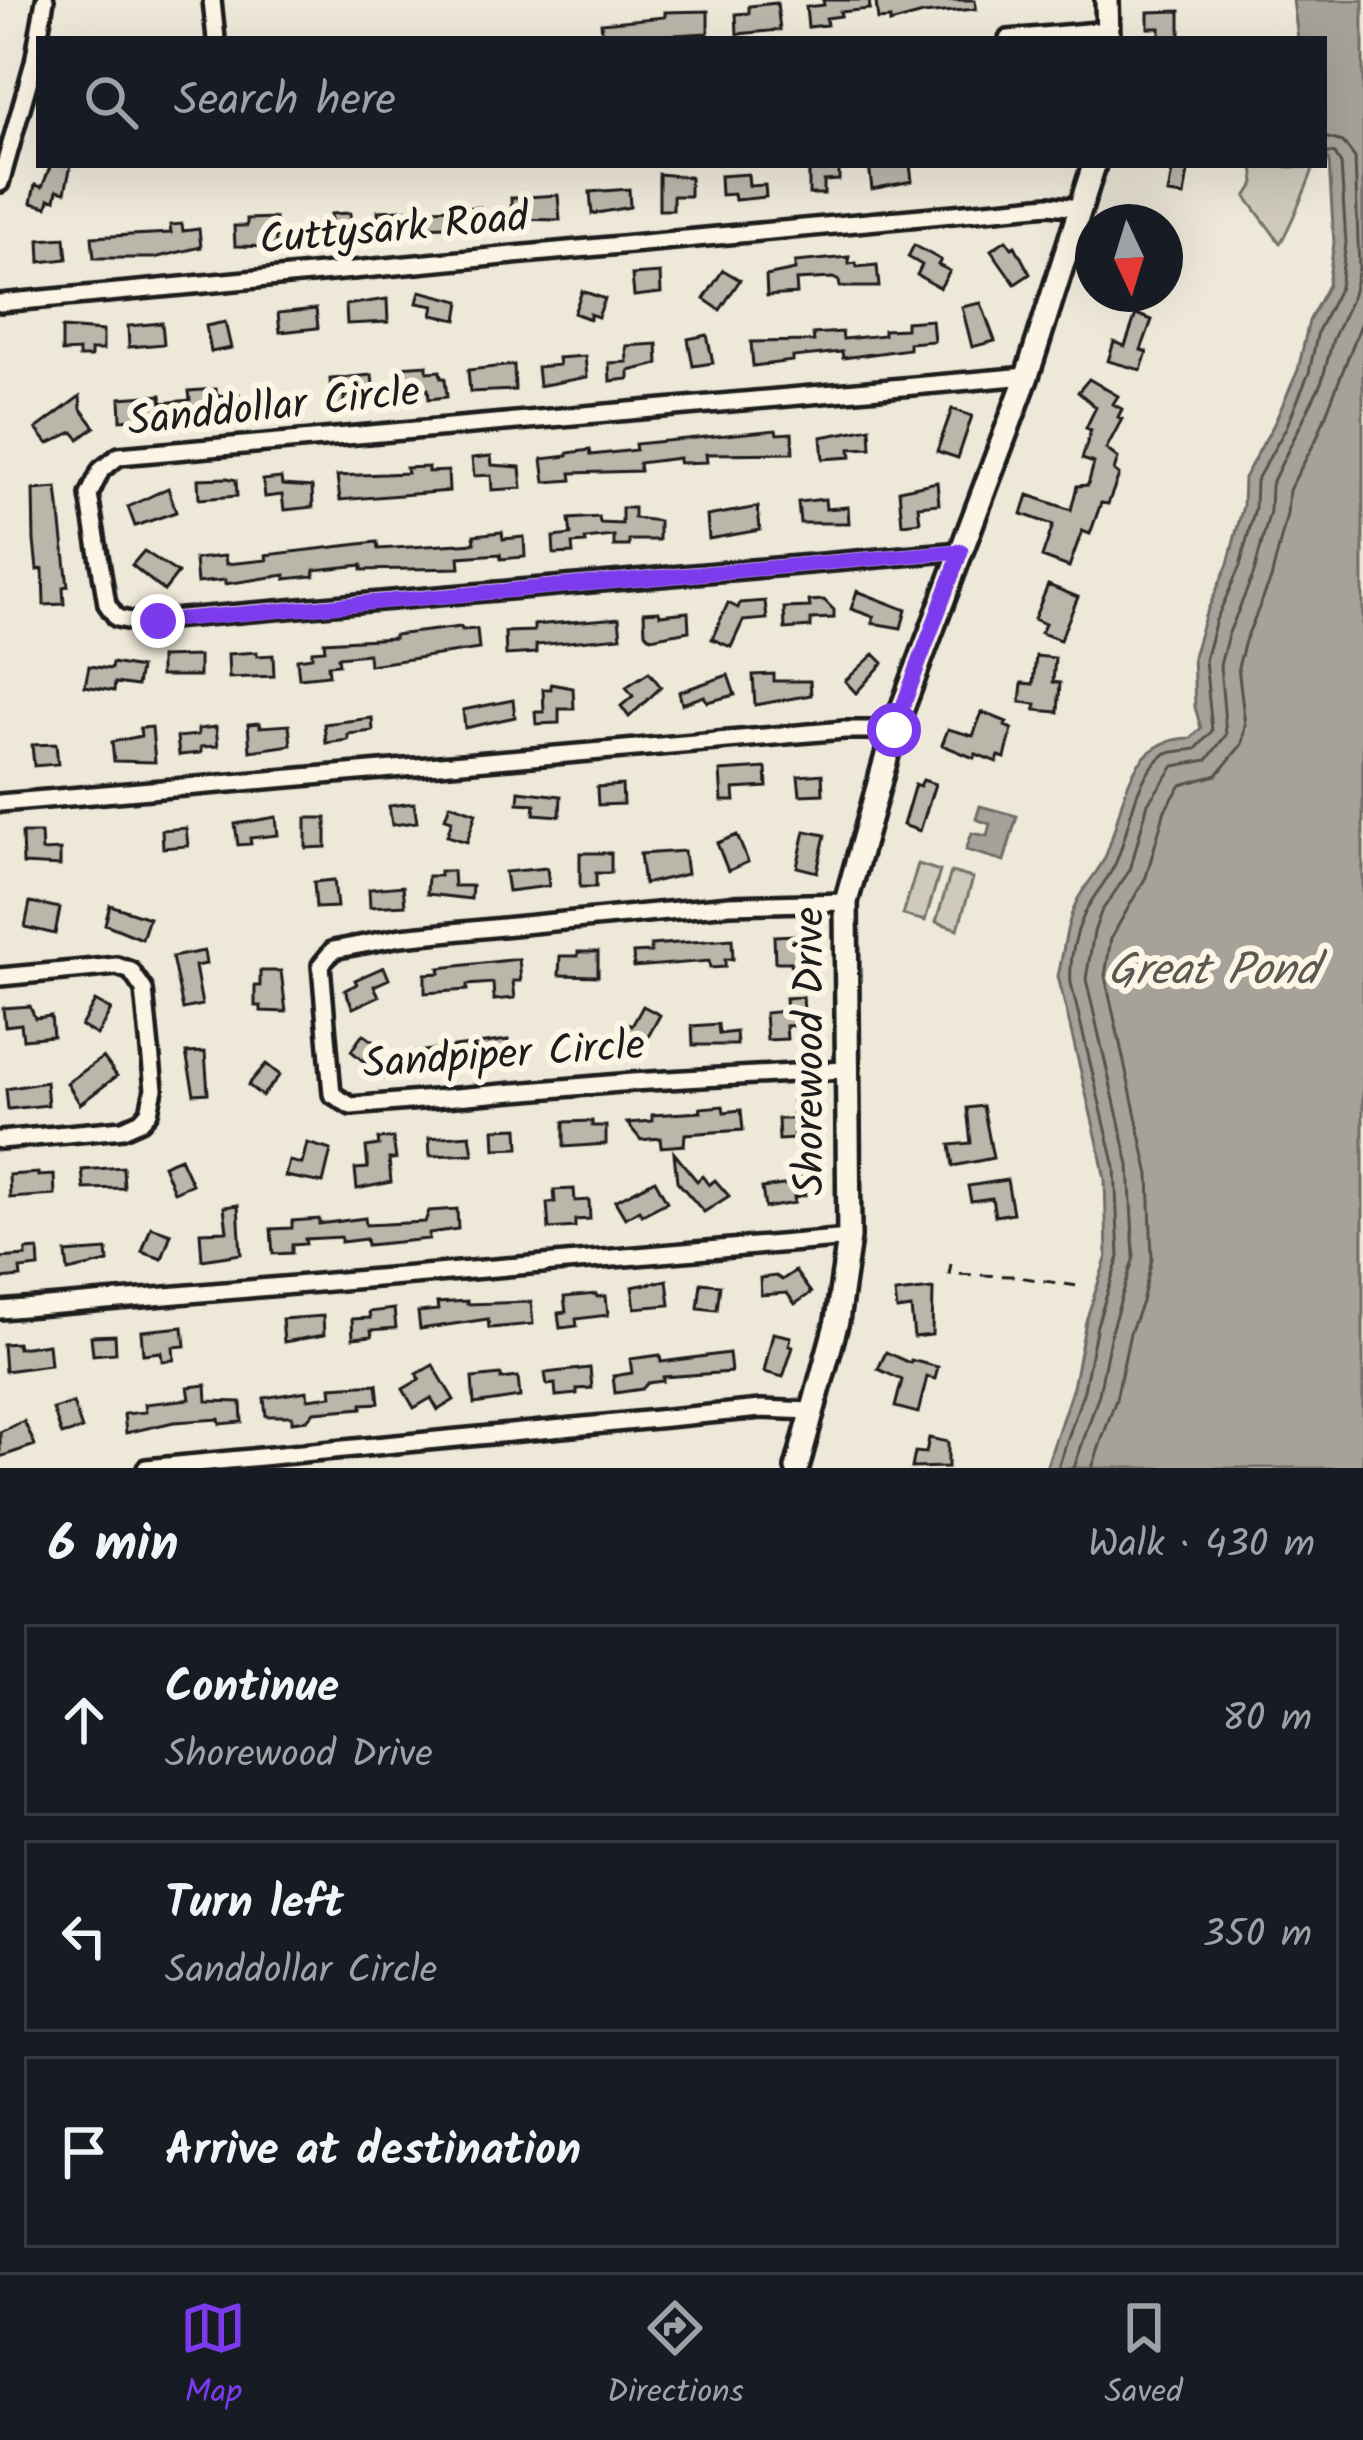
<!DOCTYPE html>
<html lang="en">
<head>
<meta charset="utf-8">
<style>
  :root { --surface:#171b24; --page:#242831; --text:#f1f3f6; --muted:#9ea1a6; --line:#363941; --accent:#7c3aed }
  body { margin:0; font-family:Kalam,sans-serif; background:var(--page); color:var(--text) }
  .compass { position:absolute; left:1075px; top:204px; width:108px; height:108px; border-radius:50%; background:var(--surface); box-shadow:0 12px 48px #0002; rotate:176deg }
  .stop { position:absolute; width:36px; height:36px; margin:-27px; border:9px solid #7c3aed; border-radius:50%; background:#fff }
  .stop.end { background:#7c3aed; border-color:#fff; box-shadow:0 3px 12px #0008 }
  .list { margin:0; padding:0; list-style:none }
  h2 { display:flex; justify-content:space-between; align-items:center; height:156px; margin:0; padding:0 48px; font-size:51px }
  h2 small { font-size:39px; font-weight:400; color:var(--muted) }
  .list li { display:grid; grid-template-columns:78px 1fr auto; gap:36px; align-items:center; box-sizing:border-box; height:192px; margin:0 24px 24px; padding:0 24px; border:3px solid var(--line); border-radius:0px }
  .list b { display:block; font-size:45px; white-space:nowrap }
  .list p { margin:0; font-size:39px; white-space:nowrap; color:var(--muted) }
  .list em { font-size:39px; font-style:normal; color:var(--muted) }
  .icon { flex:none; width:66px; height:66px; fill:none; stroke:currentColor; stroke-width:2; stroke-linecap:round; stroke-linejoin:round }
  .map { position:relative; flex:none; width:1363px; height:1468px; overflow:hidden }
  .search { position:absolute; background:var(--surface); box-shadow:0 12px 48px #0002; left:36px; right:36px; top:36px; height:132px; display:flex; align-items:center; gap:30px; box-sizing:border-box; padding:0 42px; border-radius:0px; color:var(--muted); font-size:45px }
  .sheet { height:804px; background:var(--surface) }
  nav { display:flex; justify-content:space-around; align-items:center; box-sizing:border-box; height:168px; border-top:3px solid var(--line); background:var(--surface); font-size:33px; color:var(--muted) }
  nav a { display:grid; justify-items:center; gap:6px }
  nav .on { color:var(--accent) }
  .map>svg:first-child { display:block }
  .green { fill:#cfcabd; stroke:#76736c; stroke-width:3 }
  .water { fill:#a7a299; stroke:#6f6c67; stroke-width:3 }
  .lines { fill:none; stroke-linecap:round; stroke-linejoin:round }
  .shore { stroke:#54524e; stroke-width:3 }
  .building { fill:#bab6aa; stroke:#1c1c1c; stroke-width:3 }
  .street-casing { stroke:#1c1c1c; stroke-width:24 }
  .secondary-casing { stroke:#1c1c1c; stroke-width:30 }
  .path { stroke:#1c1c1c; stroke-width:3; stroke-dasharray:12 9; stroke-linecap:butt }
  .street { stroke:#fcf5e5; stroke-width:15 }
  .secondary { stroke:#fcf5e5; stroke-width:21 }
  .route { stroke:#7c3aed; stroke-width:15 }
  .labels { text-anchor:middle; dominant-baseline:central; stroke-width:12; stroke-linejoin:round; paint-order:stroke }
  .street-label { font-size:42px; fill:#1c1c1c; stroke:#fcf5e5 }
  .water-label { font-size:45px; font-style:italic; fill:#5b5854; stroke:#fcf5e5 }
</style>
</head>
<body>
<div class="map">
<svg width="1363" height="1468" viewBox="0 0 1363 1468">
  <rect width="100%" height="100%" fill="#eee8d9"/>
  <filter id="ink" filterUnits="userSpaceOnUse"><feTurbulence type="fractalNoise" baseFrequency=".00833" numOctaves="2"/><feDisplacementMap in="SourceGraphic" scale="24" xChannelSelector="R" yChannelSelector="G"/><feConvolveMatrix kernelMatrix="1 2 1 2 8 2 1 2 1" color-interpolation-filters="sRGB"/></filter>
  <g filter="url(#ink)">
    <path class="green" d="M1253,165L1313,168C1312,175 1285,238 1280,243L1246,197L1255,183Z
      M918,864L940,871L925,921L903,915Z
      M951,872L973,878L958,929L936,922Z"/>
    <path class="water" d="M1293,0H1363V1468H1046L1073,1387L1086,1321L1107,1256L1105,1180L1098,1144L1058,976C1064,952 1065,927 1076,903C1083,886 1099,873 1106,855C1125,807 1124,739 1191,738L1201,728L1195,707L1193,656L1205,616L1228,564L1243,506L1244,478L1274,424L1298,370L1309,321L1328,285L1334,243L1329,162L1324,146V39H1298Z
      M980,806L1017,816L1004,861L966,850L972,833L987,836L990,824L976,819Z"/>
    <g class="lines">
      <path class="shore" d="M1058,1468L1084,1390L1097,1325L1119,1257L1115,1167L1071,983C1069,957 1077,924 1091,902C1099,888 1110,877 1116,862C1132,825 1131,780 1166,753L1196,749L1212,731L1205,660L1216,620L1240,566L1255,508L1256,481L1286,428L1309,373L1318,331L1340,287L1346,243L1341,164L1335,154L1324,152
        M1074,1468L1099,1394L1112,1328L1134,1257L1129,1165L1086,979L1094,932L1101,912L1130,870L1148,803L1174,766L1207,760L1226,735L1220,665L1228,635L1254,573L1270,511L1271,485L1322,381L1333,339L1353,295L1359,268L1355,158L1343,142L1324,137
        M1092,1468L1116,1399L1130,1333L1142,1302L1152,1259L1149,1175L1105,976L1111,938L1146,877L1165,810L1181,785L1217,775L1242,744L1245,725L1238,667L1245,641L1271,579L1287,514L1289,490L1316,440L1363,319"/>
    </g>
    <path class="building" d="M823,0H869L870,9L840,12L841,16L826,18L827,25L808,27L806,7L824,5Z
      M884,0H975L976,9L923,14L890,23V19L878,20L876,2Z
      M777,3L780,30L737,34L736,14L749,13V6Z
      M708,11V33L603,39L601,23L665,17V12Z
      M1180,11V39H1160V28H1148V12Z
      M51,165H71L65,192L57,190L55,200L49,199L47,207L31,203L35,185L42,187Z
      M809,165H839V180L824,181V194H809Z
      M869,165H910L912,181L872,189Z
      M1173,165H1189L1184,196L1168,194Z
      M659,174L690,177V196H673V210H659Z
      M748,174L749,186L765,185L766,197L735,200L734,194L721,195L720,176Z
      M629,189L630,207L592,214L590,192Z
      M558,195L560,220L512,219L511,198Z
      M480,207L481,225L379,228L378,211Z
      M350,213L352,239L318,241L317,224L331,223V214Z
      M275,218L276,247L235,246L234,226H247V219Z
      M182,224L183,231L199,229L201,247L154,258H94L92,237L171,233L170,225Z
      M65,238L67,259L40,262L39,240Z
      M1006,240L1012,248L1015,246L1030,274L1015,284L991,250Z
      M914,245L941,260L938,265L950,271L940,288L917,275L922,265L908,257Z
      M849,257V264L856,263L857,267L877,265L879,287H840L839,281L833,278L796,280L797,294L767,296L766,276L795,270V262Z
      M723,270L740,280L720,310L704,299Z
      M660,273L661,293L634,296L632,275Z
      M420,291L460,301L457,320L432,315L434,306L417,303Z
      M582,291L605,299L598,317L590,314V319L574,313Z
      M387,299L388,322L347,324L346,305Z
      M981,303L995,341L972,347L962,307Z
      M316,309L318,328L280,332L278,313Z
      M1136,314L1152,320L1141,350L1147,352L1141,370L1108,361L1114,342L1125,346Z
      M932,320L934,341L909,343V349L843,358L842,352L793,357V361L753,366L751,342L814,341L813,334L842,332L843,339L884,335V330L906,329V322Z
      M225,322L231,348L211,352L206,326Z
      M162,323L164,344L129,347L128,326Z
      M62,328L103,331V350H91V357H79V351L62,352Z
      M707,335L713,363L693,366L688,339Z
      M657,344L658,364L629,371V379L610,381L609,363L627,362L626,346Z
      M585,356L587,377L539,386L537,367L559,365L558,358Z
      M427,365V372L440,371L441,378H445L447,397L429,399L428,389L413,390V385L400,386L398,367Z
      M514,365L515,390L470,392L468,370Z
      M372,375L374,395L344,397V406L332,407L330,379Z
      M1089,379L1118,396L1113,404L1122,409L1118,417L1122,419L1106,449L1118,458L1114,471L1119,475L1108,504L1101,503L1090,534L1082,531L1069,567L1042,557L1053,525L1022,514L1028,495L1071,510L1077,486L1088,485L1094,463L1082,459L1091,430L1086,428L1096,407L1078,392Z
      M216,389L217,396L239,394L241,415L170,416L171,421L148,423V418L121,420L120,398L161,395L162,403L190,400L189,391Z
      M80,396L81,409L95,427L79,439L73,432L48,444L36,429Z
      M952,409L972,416L958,458L937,451Z
      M870,428L871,448L850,449L851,457L823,459L821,437Z
      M776,430L777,434L792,433L793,453L706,454L707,462L679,463V458L639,463L640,471L571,473L572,480L545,482L542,459L568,456V453L590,450L591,455L636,450L635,444Z
      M491,456L492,465L520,467L522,488L492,490L491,475L474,476L472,458Z
      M428,467V472L448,471L449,491L340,500L337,476L407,473L406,468Z
      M227,478L236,480L237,496L199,499L198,479Z
      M281,478L282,485L312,487L313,507L284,510L282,495L265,497L263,480Z
      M937,482L939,504L918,506L920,522L902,524L899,490Z
      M57,488L68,586L63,587L64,604L44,605L43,569L37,570L34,541L33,490Z
      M168,488L176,512L135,526L128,507Z
      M825,499L826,509L848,507L849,523H800L798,502Z
      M758,507L760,530L709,539L707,516Z
      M622,508H634V518L659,521V540H629V546H614V536L585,539L586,543L572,544L573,553L554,554L553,537L571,535L569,519L599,517L600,523L622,524Z
      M502,532L503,539L524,537L525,557L501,559L500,554L459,557L460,568L362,570V565L314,570V576L285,579V575L225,584V580L197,583L195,559L225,556L226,564L267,560L266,555L377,542L378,549L475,543L474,535Z
      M144,551L178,573L164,591L132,565Z
      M1048,585L1078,597L1060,640L1041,633L1045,624L1034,619Z
      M857,591L906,610L901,628L872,623L874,617L851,609Z
      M824,600L834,610V618L811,619V627L785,629L784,608L810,607L809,601Z
      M765,601L767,619L743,621L731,647L712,639L728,603L738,608L740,603Z
      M659,611L660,615L688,612L689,631L651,638L645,632L644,612Z
      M619,618L621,637L536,645V653L506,655L505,632L534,631V625Z
      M461,627L462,630L477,629L479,649L369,665L368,654L338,657L339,664L328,665L329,675L299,678L297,659L312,657V651L325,650L324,642L394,638V635Z
      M257,652V656L273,655L274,676L229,678L228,654Z
      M874,654L883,663L856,693L845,681Z
      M199,656V676H160V657Z
      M1036,656L1055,658L1053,682L1060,683L1058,712L1035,710L1036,704L1020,702L1022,683L1033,684Z
      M112,663L140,668L137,686L115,683L114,691L85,686L89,666L111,669Z
      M649,672L661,687L629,717L621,706L633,696L626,687Z
      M774,674V681H810L811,695L755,705L753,675Z
      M728,675L735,695L707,702L704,696L682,704L679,692Z
      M551,684L573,688L574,709H559V723L536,724L535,712H544L543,689H551Z
      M513,700L515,717L465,728L463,710Z
      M982,712L1007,722L1005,726L1012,729L1005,758L999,756L997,762L976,754L974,758L942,745L948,729L973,736Z
      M372,718L373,731L348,734V740L326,743L324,724Z
      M260,723V727L289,725L291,745L250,751L248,724Z
      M152,727L155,762L114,761L112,742L141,736L140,728Z
      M216,727L218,746L201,747V753L179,755L177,737L198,735V729Z
      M56,744L58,764L34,766L32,745Z
      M766,768L767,787L734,789L735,801H722L720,771Z
      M822,774L823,794L800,795L798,776Z
      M923,780L935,784L920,831L903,825L915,784L920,786Z
      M622,785L623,804L598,805L597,787Z
      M519,791L561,796L560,816L534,814L535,804L518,803Z
      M414,803L417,822L392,825L389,806Z
      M450,804L476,813L467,842L447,836L452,820L445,818Z
      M276,817L278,835L250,838L251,844L238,845L235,824Z
      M306,818H326V847L306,848Z
      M186,828L188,846L163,848L162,830Z
      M805,831L825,835L817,872L797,867Z
      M22,833H41L42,851L60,850V866L23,864Z
      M737,835L748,862L728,871L717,843Z
      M684,851L687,874L644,884L640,854Z
      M580,853H611V873H596V887H580Z
      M547,868L549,886L508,891L505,872Z
      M440,871H453L454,886H472L471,899L427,894L428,876H440Z
      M334,880L337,907L316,908L314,882Z
      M403,886L405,905L370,907L369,889Z
      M30,902L60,908L55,934L25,927Z
      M110,905L149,918L142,939L105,924Z
      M795,935V940H807L809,969L792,970L791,962H775L774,936Z
      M732,939L733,959H725V967L710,968L709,961L634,967L633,953L651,952V945Z
      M204,951L206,964L195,966L202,1005L183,1009L172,957Z
      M578,952H598V976L559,975L560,956H578Z
      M519,959L521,981H513L515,998L494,1000L493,983L467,985V990L425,993V974L440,973L439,968Z
      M384,967L389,979L374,986L379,996L353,1008L345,990L357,984L355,980Z
      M260,971H281L286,1012L261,1011V1006H255V986H260Z
      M803,997L805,1025L786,1026L787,1039L767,1040L765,1013L786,1011L785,998Z
      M95,1001L111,1010L97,1035L81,1026Z
      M30,1006L35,1018L51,1016L53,1036L23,1039L21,1024L5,1026L3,1008Z
      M643,1006L660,1015L639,1053L624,1045L628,1037L619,1033L625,1022L632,1026Z
      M718,1024L719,1034L736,1032L737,1045H693L692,1026Z
      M363,1034L383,1049L377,1057L392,1067L384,1078L351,1051Z
      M508,1040L509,1050L526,1047L528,1060L418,1070L416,1052Z
      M205,1052L208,1093L194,1094L186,1053Z
      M103,1057L117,1076L80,1104L67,1083Z
      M266,1064L280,1075L262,1096L248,1085Z
      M46,1082L48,1105L8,1109L6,1089Z
      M813,1100L814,1131L794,1132V1139L779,1140L778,1119H793V1101Z
      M723,1106L724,1112L741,1110L743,1130L685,1134L684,1145L661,1147L660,1138L641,1140L627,1123L652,1121V1115L701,1112L700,1108Z
      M983,1106L993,1158L953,1166L950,1145L971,1143L967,1108Z
      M592,1121V1126H606V1144L564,1147V1122Z
      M518,1128L519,1148L495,1149L494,1129Z
      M470,1135L473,1154L430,1156L429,1138Z
      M393,1138L396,1159H389L391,1182L357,1189L355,1169L368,1168L366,1147L379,1145L378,1139Z
      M307,1143L331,1150L323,1183L285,1176L289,1161L302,1164Z
      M674,1153L697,1181L702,1176L709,1185L715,1180L729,1196L704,1212L677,1181Z
      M180,1158L192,1184L174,1192L163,1165Z
      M123,1167L124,1188L84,1189L82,1170Z
      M38,1173V1176L54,1175L55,1195L10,1198L9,1175Z
      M802,1177L805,1195L794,1197L795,1203L765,1208L762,1188L790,1184V1179Z
      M655,1180L667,1202L642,1215L639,1210L625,1218L615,1201Z
      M1007,1180L1013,1213L995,1216L992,1198L971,1201L968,1186Z
      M574,1189L575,1201L589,1200L590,1219L575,1220V1227L549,1229L547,1203L555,1202L554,1190Z
      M238,1205L241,1254L202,1260L200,1232L227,1231L224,1207Z
      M457,1209L458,1229L429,1233V1239L367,1245L366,1239L341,1242V1237L305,1239L306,1244L292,1245V1253L273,1254L271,1229L292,1228V1221L319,1219V1224L365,1218L366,1225L425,1222L429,1211Z
      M151,1227L171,1234L162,1259L142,1252Z
      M38,1249L39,1267L20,1269L21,1277L0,1279V1258L26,1256V1250Z
      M107,1250L108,1262L68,1271L66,1253Z
      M795,1271L811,1293L795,1304L787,1293L761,1295L760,1278L776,1276L782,1280Z
      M667,1280L670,1305L635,1308L632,1287Z
      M701,1283L720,1285L717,1310L698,1308Z
      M933,1289L932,1335L914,1337L911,1308L897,1310L895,1293Z
      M596,1294L597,1297L606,1296L608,1315L576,1319L577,1326L560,1328L558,1313L566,1312L564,1297Z
      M467,1301V1304L531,1302L533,1324L489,1328L488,1319L420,1329L418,1312L438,1310L437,1303Z
      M394,1309L396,1328L371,1330L372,1336L353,1338L352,1319L370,1318L369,1312Z
      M323,1316L324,1335L284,1342L282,1319Z
      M183,1327L185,1346L173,1347L174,1360L162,1361L161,1352L143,1354L141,1331Z
      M773,1333L791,1337L789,1346L793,1347L783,1377L764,1372Z
      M115,1335L116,1353L93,1355L91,1336Z
      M17,1343L18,1348L48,1344L50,1365L5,1371L3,1344Z
      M886,1352L910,1363L911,1360L938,1367L935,1379L927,1377L918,1413L895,1407L902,1380L878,1369Z
      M729,1353L731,1372L663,1377V1381L648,1383L642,1389L615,1393L613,1376L632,1373L630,1359L660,1355L661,1362Z
      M433,1365L454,1400L438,1410L431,1398L414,1408L403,1389L420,1379L417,1374Z
      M590,1368L592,1388L577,1389V1394L556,1396L555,1384L547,1385L545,1373Z
      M501,1375V1379L518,1377L520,1397L474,1404L472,1378Z
      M377,1384L379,1403L362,1404V1408L314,1412L307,1420L292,1422V1416H266L264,1398L307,1391L308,1399L332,1396L331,1387Z
      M206,1385L207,1401L241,1402L242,1422L220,1424L219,1419L174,1422L126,1433L124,1414L146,1412L145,1404L190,1399L188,1387Z
      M73,1403L82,1429L62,1435L53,1409Z
      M24,1421L35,1445L0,1457V1432Z
      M929,1438L948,1442V1467L912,1468L915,1452L926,1453Z"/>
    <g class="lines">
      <defs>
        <path id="street" d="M212,0L216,39
          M1008,39L1109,30
          M0,183L34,62L45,0
          M0,303L1049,205L1081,208
          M961,551L136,622L117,618L107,604L89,495L101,470L119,456L1027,376
          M0,803L844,730H894
          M0,977L117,966L131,971L144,990L154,1089L149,1112L141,1121L123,1129L0,1140
          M845,1070L632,1082L351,1106L332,1094L321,965L333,950L401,937L625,915L730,905L846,902
          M0,1310L849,1238
          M146,1468L761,1409L812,1411"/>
        <path id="secondary" d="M1107,0L1108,39
          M797,1468L837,1321L849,1238L846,902L894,730L1027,376L1094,165"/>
      </defs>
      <use href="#street" class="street-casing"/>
      <use href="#secondary" class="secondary-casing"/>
      <path class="path" d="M951,1264L949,1274L1012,1276L1084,1287"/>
      <use href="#street" class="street"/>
      <use href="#secondary" class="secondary"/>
    </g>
  </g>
  <g class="lines" filter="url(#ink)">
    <path class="route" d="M158,621L961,551L894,730"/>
  </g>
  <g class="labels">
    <g class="street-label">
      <text transform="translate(394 230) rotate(-5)">Cuttysark Road</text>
      <text transform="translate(274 408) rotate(-6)">Sanddollar Circle</text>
      <text transform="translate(811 1051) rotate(-90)">Shorewood Drive</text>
      <text transform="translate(504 1056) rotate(-4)">Sandpiper Circle</text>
    </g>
    <g class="water-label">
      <text x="1213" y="972">Great Pond</text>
    </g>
  </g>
</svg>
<svg class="compass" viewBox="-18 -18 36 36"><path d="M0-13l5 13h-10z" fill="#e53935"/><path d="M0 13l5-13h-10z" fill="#9ea1a6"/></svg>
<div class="stop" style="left:894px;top:730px"></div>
<div class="stop end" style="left:158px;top:621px"></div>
<div class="search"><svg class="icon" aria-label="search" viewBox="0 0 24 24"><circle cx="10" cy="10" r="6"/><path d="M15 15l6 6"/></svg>Search here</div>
</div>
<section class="sheet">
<h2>6 min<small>Walk · 430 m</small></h2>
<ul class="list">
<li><svg class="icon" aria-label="ahead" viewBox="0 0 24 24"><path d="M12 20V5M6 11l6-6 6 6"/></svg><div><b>Continue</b><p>Shorewood Drive</p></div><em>80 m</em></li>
<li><svg class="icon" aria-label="left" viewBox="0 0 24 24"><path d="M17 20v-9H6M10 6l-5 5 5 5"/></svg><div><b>Turn left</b><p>Sanddollar Circle</p></div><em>350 m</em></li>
<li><svg class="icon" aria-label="arrive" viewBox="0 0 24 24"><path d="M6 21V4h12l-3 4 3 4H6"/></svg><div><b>Arrive at destination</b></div></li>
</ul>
</section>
<nav>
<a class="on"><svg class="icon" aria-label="map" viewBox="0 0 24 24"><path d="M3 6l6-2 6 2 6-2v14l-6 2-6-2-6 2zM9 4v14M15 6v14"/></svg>Map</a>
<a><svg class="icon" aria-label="directions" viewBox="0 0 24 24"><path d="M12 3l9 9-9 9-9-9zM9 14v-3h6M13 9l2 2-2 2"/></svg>Directions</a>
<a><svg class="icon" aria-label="saved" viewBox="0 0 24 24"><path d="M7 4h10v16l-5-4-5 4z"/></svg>Saved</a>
</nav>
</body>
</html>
